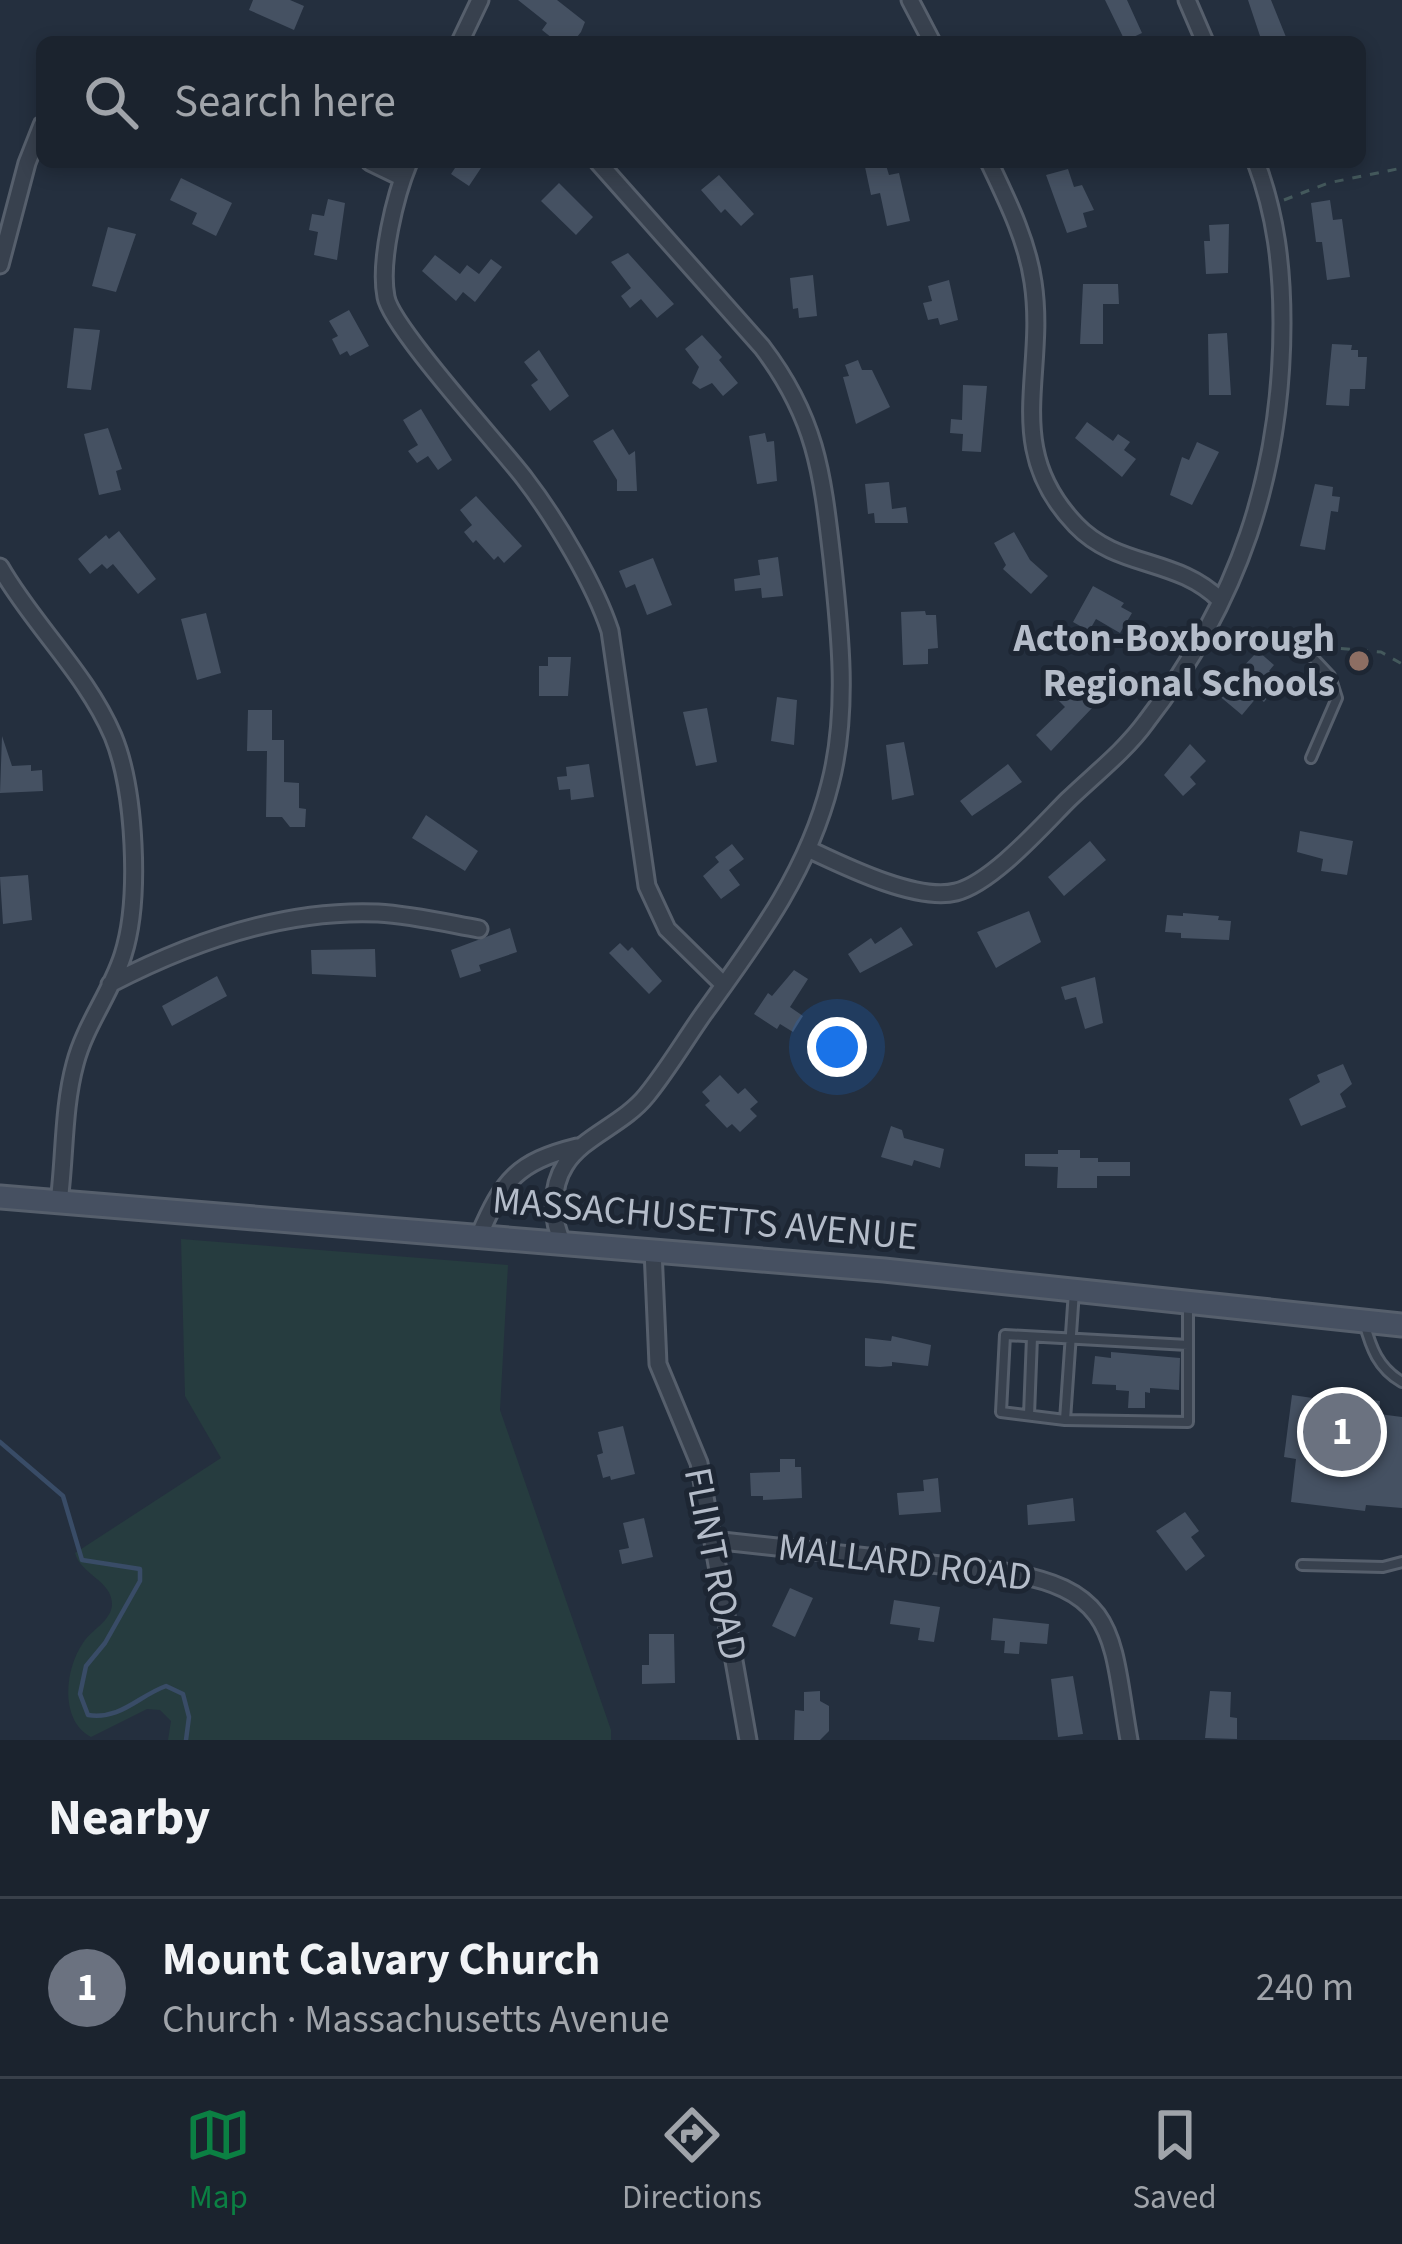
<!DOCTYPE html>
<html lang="en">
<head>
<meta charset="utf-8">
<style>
  :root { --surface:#1b232e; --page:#242b36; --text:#f1f3f6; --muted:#a0a4aa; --line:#39404a; --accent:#0b8043 }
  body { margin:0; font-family:"Source Sans 3",sans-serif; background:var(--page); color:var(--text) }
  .you { position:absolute; left:837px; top:1047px; width:42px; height:42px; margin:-30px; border:9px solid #fff; border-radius:50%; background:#1a73e8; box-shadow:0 0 0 18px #1a73e833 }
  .badge { display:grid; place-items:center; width:78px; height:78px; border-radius:50%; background:var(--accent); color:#fff; font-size:39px; font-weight:700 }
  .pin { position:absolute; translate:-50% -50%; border:6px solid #fff; box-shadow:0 3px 12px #0006 }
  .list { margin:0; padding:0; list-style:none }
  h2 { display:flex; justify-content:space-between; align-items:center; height:156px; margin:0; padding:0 48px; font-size:51px }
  h2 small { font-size:39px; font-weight:400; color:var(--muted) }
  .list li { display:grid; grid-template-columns:78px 1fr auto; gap:36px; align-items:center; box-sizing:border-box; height:180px; padding:0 48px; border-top:3px solid var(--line) }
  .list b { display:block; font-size:45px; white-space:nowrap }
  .list p { margin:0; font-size:39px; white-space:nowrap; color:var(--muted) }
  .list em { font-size:39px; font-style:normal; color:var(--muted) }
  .icon { flex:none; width:66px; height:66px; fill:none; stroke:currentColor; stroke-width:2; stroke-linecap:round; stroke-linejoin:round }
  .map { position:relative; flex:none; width:1402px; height:1740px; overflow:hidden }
  .search { position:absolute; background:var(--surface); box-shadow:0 6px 18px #0003; left:36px; right:36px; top:36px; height:132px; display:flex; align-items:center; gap:30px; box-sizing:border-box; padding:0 42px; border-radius:18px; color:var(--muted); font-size:45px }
  .sheet { height:336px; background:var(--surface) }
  nav { display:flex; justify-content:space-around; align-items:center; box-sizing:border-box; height:168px; border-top:3px solid var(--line); background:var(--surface); font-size:33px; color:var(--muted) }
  nav a { display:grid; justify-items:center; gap:6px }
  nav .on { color:var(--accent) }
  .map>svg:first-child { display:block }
  .green { fill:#263c3f }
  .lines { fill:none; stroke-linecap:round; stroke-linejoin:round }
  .stream { stroke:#394c67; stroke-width:4.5 }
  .building { fill:#455162 }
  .lane-casing { stroke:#565f6c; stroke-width:14 }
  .street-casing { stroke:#565f6c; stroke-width:21 }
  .secondary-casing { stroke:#565f6c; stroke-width:27 }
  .path { stroke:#44595c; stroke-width:3; stroke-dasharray:9 9; stroke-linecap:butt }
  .lane { stroke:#38414e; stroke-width:8 }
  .street { stroke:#38414e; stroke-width:15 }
  .secondary { stroke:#465061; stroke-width:21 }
  .education-dot { fill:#8d6e63; stroke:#1d2633; stroke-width:4.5 }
  .labels { text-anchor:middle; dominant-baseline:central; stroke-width:10; stroke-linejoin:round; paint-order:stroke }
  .poi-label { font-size:39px; font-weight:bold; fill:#b4bcc9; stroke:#1d2633; text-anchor:end }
  .street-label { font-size:39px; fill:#b4bcc9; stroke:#1d2633 }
</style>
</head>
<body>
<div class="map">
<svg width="1402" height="1740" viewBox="0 0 1402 1740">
  <rect width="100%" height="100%" fill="#242f3e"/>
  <path class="green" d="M181,1239L508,1265L500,1410L611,1730V1740H168L171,1721L160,1710L147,1709L91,1737C59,1720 65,1669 83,1643C91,1630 111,1621 112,1605C113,1581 81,1575 75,1553L221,1458L185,1396Z"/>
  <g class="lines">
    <path class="stream" d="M0,1442L63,1496L82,1560L140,1569V1581L105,1643L86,1666L80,1694L88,1715C121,1720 138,1696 166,1686L183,1694L189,1717L186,1740"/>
  </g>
  <path class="building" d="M253,0H290L304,6L294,30L249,10Z
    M518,0H557L585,22L581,32L573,42H557L542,30L547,23Z
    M1105,0H1127L1142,33L1125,41Z
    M1248,0H1271L1288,42H1262Z
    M459,162H485L469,186L451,174Z
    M885,162L889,175L899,173L910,221L887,226L880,193L871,195L865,167Z
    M1068,169L1074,187L1082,185L1094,210L1083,213L1087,227L1067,233L1046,175Z
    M719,175L754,214L741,226L725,209L721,213L701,190Z
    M181,178L232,203L216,236L192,224L197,213L170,200Z
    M559,183L593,217L576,235L541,201Z
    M328,199L345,203L337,260L314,255L318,232L309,230L312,214L324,216Z
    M1330,200L1333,220L1342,219L1350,277L1327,280L1322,242H1316L1311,203Z
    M1229,224L1228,273L1206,274L1204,241H1210L1209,225Z
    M108,227L136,234L116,292L92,286Z
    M628,253L674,304L657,318L641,299L630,308L621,296L631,288L611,262Z
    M435,255L460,274L467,265L479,274L491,259L502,267L475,302L463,292L456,301L422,271Z
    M813,275L817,316L799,318L798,308L793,309L790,278Z
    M949,280L958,320L940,325L938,318L928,320L923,303L932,301L928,286Z
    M1083,284H1118L1119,304H1103V344H1080Z
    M349,310L369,346L350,356L347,351L340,355L332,339L338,336L329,321Z
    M74,328L100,330L91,390L67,388Z
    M1227,333L1231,395H1209L1208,334Z
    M702,335L722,357L719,360L738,383L723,396L712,383L700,389L692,383L699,367L685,349Z
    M1332,344L1352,345L1351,350H1358V357H1367L1365,389H1350L1349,406L1326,405Z
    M539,350L569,396L550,411L531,385L538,380L524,362Z
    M858,360L862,370H872L890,407L856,424L843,377L849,376L845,365Z
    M963,385L987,386L981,452L962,451L963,434L950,433L951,419L962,420Z
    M421,409L452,460L438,470L428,456L417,463L408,451L418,445L403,420Z
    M1087,422L1113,441L1118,434L1130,442L1124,450L1136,459L1122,477L1075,438Z
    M108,428L122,469L116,471L121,490L99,495L84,434Z
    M613,429L629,455L635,451L637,491H617V480L593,441Z
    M765,433L767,442L774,441L777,481L757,484L749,436Z
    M1197,442L1219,452L1192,505L1170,495L1182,457L1189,460Z
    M889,482L892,509L906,507L908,523H875L874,513L868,514L865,484Z
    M1315,484L1333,487L1332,496L1340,497L1338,512L1331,511L1325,550L1300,546Z
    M476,496L522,546L504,563L498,556L494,560L476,540L473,543L464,532L472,525L460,510Z
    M119,531L156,579L138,594L113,564L107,569L102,564L90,574L78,559L106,535L109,539Z
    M1014,532L1030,560L1048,576L1031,594L1003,569L1006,565L994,543Z
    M778,557L783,596L762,598L761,588L735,591L734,579L760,575L758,560Z
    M653,558L672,605L647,615L635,584L626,588L619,571Z
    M1093,586L1124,603L1121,607L1132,613L1120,633L1096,619L1089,631L1073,622Z
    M925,611L926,615H936L938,648L928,649V664L903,665L901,612Z
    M206,613L221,673L197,680L181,619Z
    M1258,651L1274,665L1269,671L1275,676L1269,683L1275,688L1264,702L1257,697L1242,715L1217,694Z
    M548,657H571L568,696H539V666H548Z
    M1070,688L1077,696L1081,692L1094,706L1051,751L1036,735L1065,707L1057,699Z
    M777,697L797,700L794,745L771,741Z
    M707,708L717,762L696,766L683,712Z
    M248,710H272V740H284V782L299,783V808L306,809L305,827H290L282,817H266L267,751H247Z
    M2,736L12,766L31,765V771L42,770L43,791L0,793Z
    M904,742L914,795L892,800L886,745Z
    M1190,744L1206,761L1190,777L1196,784L1183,796L1164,775Z
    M589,764L594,797L571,800L570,789L559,790L557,777L567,776L566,767Z
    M1008,764L1022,782L972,816L960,801Z
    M426,815L478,851L465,871L412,838Z
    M1300,831L1353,841L1347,875L1321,871L1323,859L1297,852Z
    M1090,841L1106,860L1064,896L1048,877Z
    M732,844L744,859L729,870L740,885L721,899L703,876L719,862L715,857Z
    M28,875L32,920L3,924L0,877Z
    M1029,911L1041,942L996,968L977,932Z
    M1183,913L1219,916L1218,920L1231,921L1229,940L1181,938V933L1165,932L1167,915L1183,916Z
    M901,927L913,945L860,973L848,954L871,938L875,944Z
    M510,928L517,952L479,965L481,971L460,978L451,950Z
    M620,943L628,951L632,947L662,981L649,994L609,953Z
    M375,949L376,977L312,974L311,950Z
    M794,970L808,979L790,1007L803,1016L793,1032L780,1024L777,1029L754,1014L768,993L772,996Z
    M217,976L227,996L172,1026L162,1006Z
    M1095,977L1103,1023L1085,1029L1076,997L1065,1000L1061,987Z
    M1343,1064L1352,1084L1340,1094L1346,1107L1301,1126L1289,1099L1320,1082L1317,1075Z
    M720,1075L738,1094L745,1088L758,1102L750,1109L757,1116L740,1132L732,1124L727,1128L705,1105L710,1101L702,1092Z
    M891,1126L902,1130L904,1138L944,1149L940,1168L914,1160L912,1166L881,1157Z
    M1058,1150H1080V1158H1098V1162H1130V1176H1097V1188H1057L1058,1167L1025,1166V1154H1058Z
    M892,1336L931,1345L928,1366L892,1362V1366L880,1367L865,1366V1338L891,1341Z
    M1111,1352L1180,1358L1179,1390L1150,1388V1393L1145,1392V1408H1128L1129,1391L1116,1390V1385L1092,1384L1095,1356L1111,1358Z
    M1292,1395L1340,1402L1341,1396L1380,1401L1379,1414L1402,1417V1508L1366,1505L1365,1511L1291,1502L1296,1459L1284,1457Z
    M623,1426L635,1474L611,1480L610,1476L603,1478L597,1455L603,1453L598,1432Z
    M780,1459H795V1467H801L802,1498L763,1500V1496H751L750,1473L780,1472Z
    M938,1478L941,1512L899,1515L897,1493L924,1491L923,1480Z
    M1073,1498L1075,1521L1028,1525L1027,1505Z
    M1185,1512L1199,1531L1191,1537L1205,1556L1186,1571L1156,1531Z
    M644,1518L653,1557L622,1564L619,1550L629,1548L623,1523Z
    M790,1588L813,1598L795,1637L772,1626Z
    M894,1600L940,1607L934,1642L918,1640L920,1628L890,1624Z
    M993,1618L1049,1624L1047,1644L1020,1642L1019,1654L1004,1653L1005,1641L991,1640Z
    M649,1634H674L675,1683L642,1684V1665H649Z
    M1073,1676L1083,1734L1058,1737L1051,1679Z
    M820,1691V1701L829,1706V1731L820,1740H794L795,1710L804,1711V1692Z
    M1210,1691L1231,1692L1230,1717L1237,1718V1739L1205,1738Z"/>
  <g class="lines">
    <defs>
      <path id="lane" d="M1301,645L1330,676L1337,698L1311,758
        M1074,1291L1065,1420L1188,1422V1305
        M1364,1322C1371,1348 1378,1368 1402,1382
        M1029,1415L1032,1337
        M1065,1420L1001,1412L1005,1335L1188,1345
        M1302,1565L1383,1567L1402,1562"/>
      <path id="street" d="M910,0L932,42
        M1187,0L1205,42
        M460,42L480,0
        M370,162L403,178
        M409,162C395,196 379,261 386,297C391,327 500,446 525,479C555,518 595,585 610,631L647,886L667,929L724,985
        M989,162C1007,200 1027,240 1033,282C1047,374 1001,447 1076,525C1118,569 1177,557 1220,600
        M0,265L27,163L42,125
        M0,567C33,625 86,673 113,736C135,789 141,899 123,955C111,993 85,1025 75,1064C63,1108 65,1157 59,1202
        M808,849C844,866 917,902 956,892C992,883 1042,826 1068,800C1094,775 1125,751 1146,722C1238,603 1282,474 1282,323C1282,267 1276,215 1256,162
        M110,984C191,942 285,909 378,913C412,915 446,923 479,929
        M479,1236C503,1180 517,1162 577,1147
        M563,1243C551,1220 551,1187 565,1165C583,1136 623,1125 647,1095C668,1069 685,1040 704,1013C756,941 808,872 830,784C849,712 840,631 832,558C822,472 816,418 762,347L598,162
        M653,1250L658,1364L699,1463L748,1740
        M713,1540L1004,1572C1120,1590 1111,1639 1129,1740"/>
      <path id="secondary" d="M0,1197L884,1270L1402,1325"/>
    </defs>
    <use href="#lane" class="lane-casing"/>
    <use href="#street" class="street-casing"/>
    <use href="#secondary" class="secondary-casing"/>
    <path class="path" d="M1284,200L1328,183L1402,168
      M1323,647L1381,652L1402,664"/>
    <use href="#lane" class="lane"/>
    <use href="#street" class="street"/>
    <use href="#secondary" class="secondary"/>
  </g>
  <circle class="education-dot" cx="1359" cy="661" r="12"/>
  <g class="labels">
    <g class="poi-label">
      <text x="1335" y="639">Acton-Boxborough<tspan x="1335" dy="45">Regional Schools</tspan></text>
    </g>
    <g class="street-label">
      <text transform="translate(705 1219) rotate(5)">MASSACHUSETTS AVENUE</text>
      <text transform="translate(905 1563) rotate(7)">MALLARD ROAD</text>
      <text transform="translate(715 1564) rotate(79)">FLINT ROAD</text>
    </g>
  </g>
</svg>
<div class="you"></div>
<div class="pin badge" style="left:1342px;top:1432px;background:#6b7280">1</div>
<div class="search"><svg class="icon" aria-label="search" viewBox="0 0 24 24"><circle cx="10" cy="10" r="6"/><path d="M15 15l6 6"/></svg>Search here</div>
</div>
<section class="sheet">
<h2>Nearby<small></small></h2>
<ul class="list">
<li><span class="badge" style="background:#6b7280">1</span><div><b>Mount Calvary Church</b><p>Church · Massachusetts Avenue</p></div><em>240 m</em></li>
</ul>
</section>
<nav>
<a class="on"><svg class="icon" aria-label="map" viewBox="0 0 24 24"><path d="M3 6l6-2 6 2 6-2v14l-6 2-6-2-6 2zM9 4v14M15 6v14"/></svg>Map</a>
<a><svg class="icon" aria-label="directions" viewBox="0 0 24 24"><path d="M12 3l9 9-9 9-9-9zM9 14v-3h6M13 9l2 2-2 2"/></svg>Directions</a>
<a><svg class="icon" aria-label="saved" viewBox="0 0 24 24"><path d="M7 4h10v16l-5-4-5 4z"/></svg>Saved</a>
</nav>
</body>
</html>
